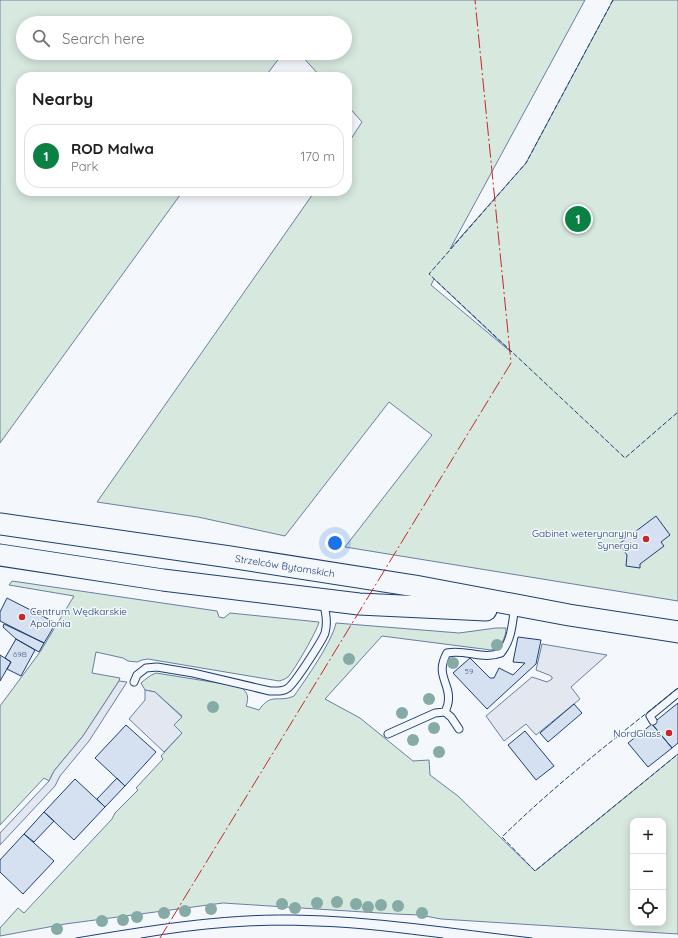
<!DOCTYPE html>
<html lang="en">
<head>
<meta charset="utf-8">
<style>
  :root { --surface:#fff; --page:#f6f6f6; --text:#202124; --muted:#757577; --line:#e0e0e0; --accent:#0b8043 }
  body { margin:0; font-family:Quicksand,sans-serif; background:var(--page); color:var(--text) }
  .controls { position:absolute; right:12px; bottom:12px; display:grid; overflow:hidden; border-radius:8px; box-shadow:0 2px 10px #0003 }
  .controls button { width:36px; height:36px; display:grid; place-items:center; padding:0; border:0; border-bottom:1px solid var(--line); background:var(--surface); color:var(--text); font:20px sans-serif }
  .you { position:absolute; left:335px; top:543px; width:14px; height:14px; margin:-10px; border:3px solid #fff; border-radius:50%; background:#1a73e8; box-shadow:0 0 0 6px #1a73e833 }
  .badge { display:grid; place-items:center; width:26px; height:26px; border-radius:50%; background:var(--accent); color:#fff; font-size:13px; font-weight:700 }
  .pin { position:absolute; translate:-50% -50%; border:2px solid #fff; box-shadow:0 1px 4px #0006 }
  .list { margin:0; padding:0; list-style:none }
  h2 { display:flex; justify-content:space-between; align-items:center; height:52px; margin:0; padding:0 16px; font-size:17px }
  h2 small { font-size:13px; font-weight:400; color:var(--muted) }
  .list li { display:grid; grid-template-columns:26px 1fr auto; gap:12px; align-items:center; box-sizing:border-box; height:64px; margin:0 8px 8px; padding:0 8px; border:1px solid var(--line); border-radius:16px }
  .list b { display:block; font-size:15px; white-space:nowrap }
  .list p { margin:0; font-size:13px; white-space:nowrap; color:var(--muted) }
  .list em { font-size:13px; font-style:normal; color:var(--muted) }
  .icon { flex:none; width:22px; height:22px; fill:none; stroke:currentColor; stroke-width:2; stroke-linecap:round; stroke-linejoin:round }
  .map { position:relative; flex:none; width:678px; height:938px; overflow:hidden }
  .search { position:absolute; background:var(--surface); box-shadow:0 2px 10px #0003; left:16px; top:16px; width:336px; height:44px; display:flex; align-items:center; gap:10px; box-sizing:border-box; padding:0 14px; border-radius:22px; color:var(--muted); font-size:15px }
  .panel { position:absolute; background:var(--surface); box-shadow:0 2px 10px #0003; left:16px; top:72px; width:336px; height:124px; border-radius:16px }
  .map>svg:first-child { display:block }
  .green { fill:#d7e8df; stroke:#687fa3; fill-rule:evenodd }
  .parking { fill:#e3e8f0; stroke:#687fa3 }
  .building { fill:#d5e0f0; stroke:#1d3f73 }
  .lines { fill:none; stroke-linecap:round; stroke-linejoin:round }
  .lane-casing { stroke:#1d3f73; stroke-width:9 }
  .secondary-casing { stroke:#1d3f73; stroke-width:23 }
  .lane { stroke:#f4f7fb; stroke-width:7 }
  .secondary { stroke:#f4f7fb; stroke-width:21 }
  .tram { stroke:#1d3f73; stroke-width:1 }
  .fence { stroke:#1d3f73; stroke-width:1; stroke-dasharray:5 2; stroke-linecap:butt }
  .power { stroke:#c62828; stroke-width:1; stroke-dasharray:14 3 2 3; stroke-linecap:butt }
  .tree { fill:#86aba6 }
  .poi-dot { fill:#c62828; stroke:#f4f7fb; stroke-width:1.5 }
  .labels { text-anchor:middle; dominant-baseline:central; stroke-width:3; stroke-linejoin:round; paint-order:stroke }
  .number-label { font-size:8px; fill:#4b6792 }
  .poi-label { font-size:10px; fill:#1d3f73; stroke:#f4f7fb; text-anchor:end }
  .street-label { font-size:10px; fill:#1d3f73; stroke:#f4f7fb }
</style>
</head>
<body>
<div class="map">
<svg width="678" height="938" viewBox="0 0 678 938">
  <rect width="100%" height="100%" fill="#f4f7fb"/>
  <path class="green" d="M0,0H585L450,249L526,163L613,0H678V601L345,547L432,435L389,402L285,536L198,517L97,502L315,191H347V145L362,122L347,105V77H321L299,53H345V23H23V53H283L265,77H21V191H183L0,443ZM434,279L511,352L431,285Z
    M12,581L217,611L219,617L224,618L230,613L319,622C317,631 295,669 288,677C285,679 283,680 279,681L148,659L142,660L137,662L128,661L123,658L96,652L92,673L120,678L119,681L83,736L54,771L49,781L44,778L0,825V706L40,652L74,596L9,585Z
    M336,623L459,633L496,628H506C506,638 501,647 491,650L382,636L325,699L360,718L413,761L429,760L430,775L458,796L535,871L678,754V934L441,919L420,915L395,914L223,903L65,924L0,936V928L18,908L24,913L112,819L115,813L138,790L136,788L163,759L161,756L182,733L173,725L182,716L155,692L145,690L141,683C146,679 150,675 156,673L237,686L242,688C248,693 249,698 246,706L259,710C271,692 279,703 294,696C306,679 332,642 336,623ZM633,821H663V923H633Z"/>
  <path class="parking" d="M542,644L607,655L571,687L580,699L536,735L526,724L504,741L486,716L532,677L547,682L552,679V677L549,675L536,670Z
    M119,681L127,682L89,741L60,776L55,786L0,845V833L49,781L54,771L83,736Z
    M145,690L155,692L182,717L174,725L182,733L164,752L129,719L145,700Z"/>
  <path class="building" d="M656,516L670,535L661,542L664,546L640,564V568L626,566L627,555L619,544Z
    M7,598L56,623L44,643L0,621V612Z
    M4,624L44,643L39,652L16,639L3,627Z
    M518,637L541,640L536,664L487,709L453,673L470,658L490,678H494L499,668L513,675L525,663L513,662Z
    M16,639L35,650L21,676L7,669L11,662L5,658Z
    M0,655L11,662L0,681Z
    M678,703V743L672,748L652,724Z
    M574,704L582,713L548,742L540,733Z
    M652,724L672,748L648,767L628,743Z
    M126,725L156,752L125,786L95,758Z
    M525,731L554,766L536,780L508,745Z
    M117,778L125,786L105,807L97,799Z
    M75,779L105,807L74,840L44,812Z
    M44,812L54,821L34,842L24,834Z
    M24,834L54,861L23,894L0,872V860Z"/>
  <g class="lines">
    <defs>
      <path id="lane" d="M134,682L137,675L146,668L157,667L193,673L270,691C277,691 283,692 288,688C295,683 322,641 325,633C328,622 326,612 323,602
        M445,712C446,709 448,706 448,703C452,684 434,676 447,653C465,649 483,660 501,653C511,641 512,627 514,612
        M653,721L650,716L678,693
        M388,734L435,713L445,712L451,717L459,729"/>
      <g id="secondary">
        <path id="s1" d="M0,524L230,557L415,586L569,615L678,632"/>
        <path d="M0,555L163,580L359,604L486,610"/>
      </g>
    </defs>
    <use href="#lane" class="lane-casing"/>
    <use href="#secondary" class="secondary-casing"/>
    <use href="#lane" class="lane"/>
    <use href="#secondary" class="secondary"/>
    <path class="tram" d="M76,938C148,926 220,914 293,915C373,916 453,929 532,938
      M141,938C199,928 257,923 316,926C359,927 401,933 443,938"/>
    <path class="fence" d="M613,0L526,163L429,274L625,458L678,412
      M678,688C618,736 557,783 502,837L535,871L678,754"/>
    <path class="power" d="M160,938L511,363L475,0"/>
  </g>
  <g class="tree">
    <circle cx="497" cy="645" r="6"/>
    <circle cx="349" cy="659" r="6"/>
    <circle cx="453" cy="663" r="6"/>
    <circle cx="429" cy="699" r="6"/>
    <circle cx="213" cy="707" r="6"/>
    <circle cx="402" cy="713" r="6"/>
    <circle cx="434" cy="728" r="6"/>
    <circle cx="413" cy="740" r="6"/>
    <circle cx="439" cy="752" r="6"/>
    <circle cx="337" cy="902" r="6"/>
    <circle cx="317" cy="903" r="6"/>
    <circle cx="282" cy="904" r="6"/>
    <circle cx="356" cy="904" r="6"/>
    <circle cx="381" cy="905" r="6"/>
    <circle cx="398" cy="906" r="6"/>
    <circle cx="368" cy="907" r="6"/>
    <circle cx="295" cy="908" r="6"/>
    <circle cx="211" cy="909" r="6"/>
    <circle cx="185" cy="911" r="6"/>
    <circle cx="164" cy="913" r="6"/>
    <circle cx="422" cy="913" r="6"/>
    <circle cx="137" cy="917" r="6"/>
    <circle cx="123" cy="920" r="6"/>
    <circle cx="102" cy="921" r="6"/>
    <circle cx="57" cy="929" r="6"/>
  </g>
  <g class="poi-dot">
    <circle cx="646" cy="539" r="4"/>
    <circle cx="22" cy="617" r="4"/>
    <circle cx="669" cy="733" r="4"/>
  </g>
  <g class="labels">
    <g class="number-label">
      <text x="20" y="654">69B</text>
      <text x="469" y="671">59</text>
    </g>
    <g class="poi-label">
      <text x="638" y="533">Gabinet weterynaryjny<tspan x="638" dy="12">Synergia</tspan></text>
      <text x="30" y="611" text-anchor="start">Centrum Wędkarskie<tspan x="30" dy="12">Apolonia</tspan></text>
      <text x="661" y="733">NordGlass</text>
    </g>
    <g class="street-label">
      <text stroke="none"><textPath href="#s1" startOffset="288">Strzelców Bytomskich</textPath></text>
    </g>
  </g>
</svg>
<div class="controls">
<button>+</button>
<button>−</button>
<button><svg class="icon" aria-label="locate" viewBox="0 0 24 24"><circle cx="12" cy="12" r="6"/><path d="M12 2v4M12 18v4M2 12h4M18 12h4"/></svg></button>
</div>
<div class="you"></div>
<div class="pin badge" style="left:578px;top:219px">1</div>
<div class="search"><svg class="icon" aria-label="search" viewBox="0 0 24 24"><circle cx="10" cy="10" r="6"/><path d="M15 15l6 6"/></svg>Search here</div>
<section class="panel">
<h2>Nearby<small></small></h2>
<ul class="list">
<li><span class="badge">1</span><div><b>ROD Malwa</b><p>Park</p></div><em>170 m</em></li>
</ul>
</section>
</div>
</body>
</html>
